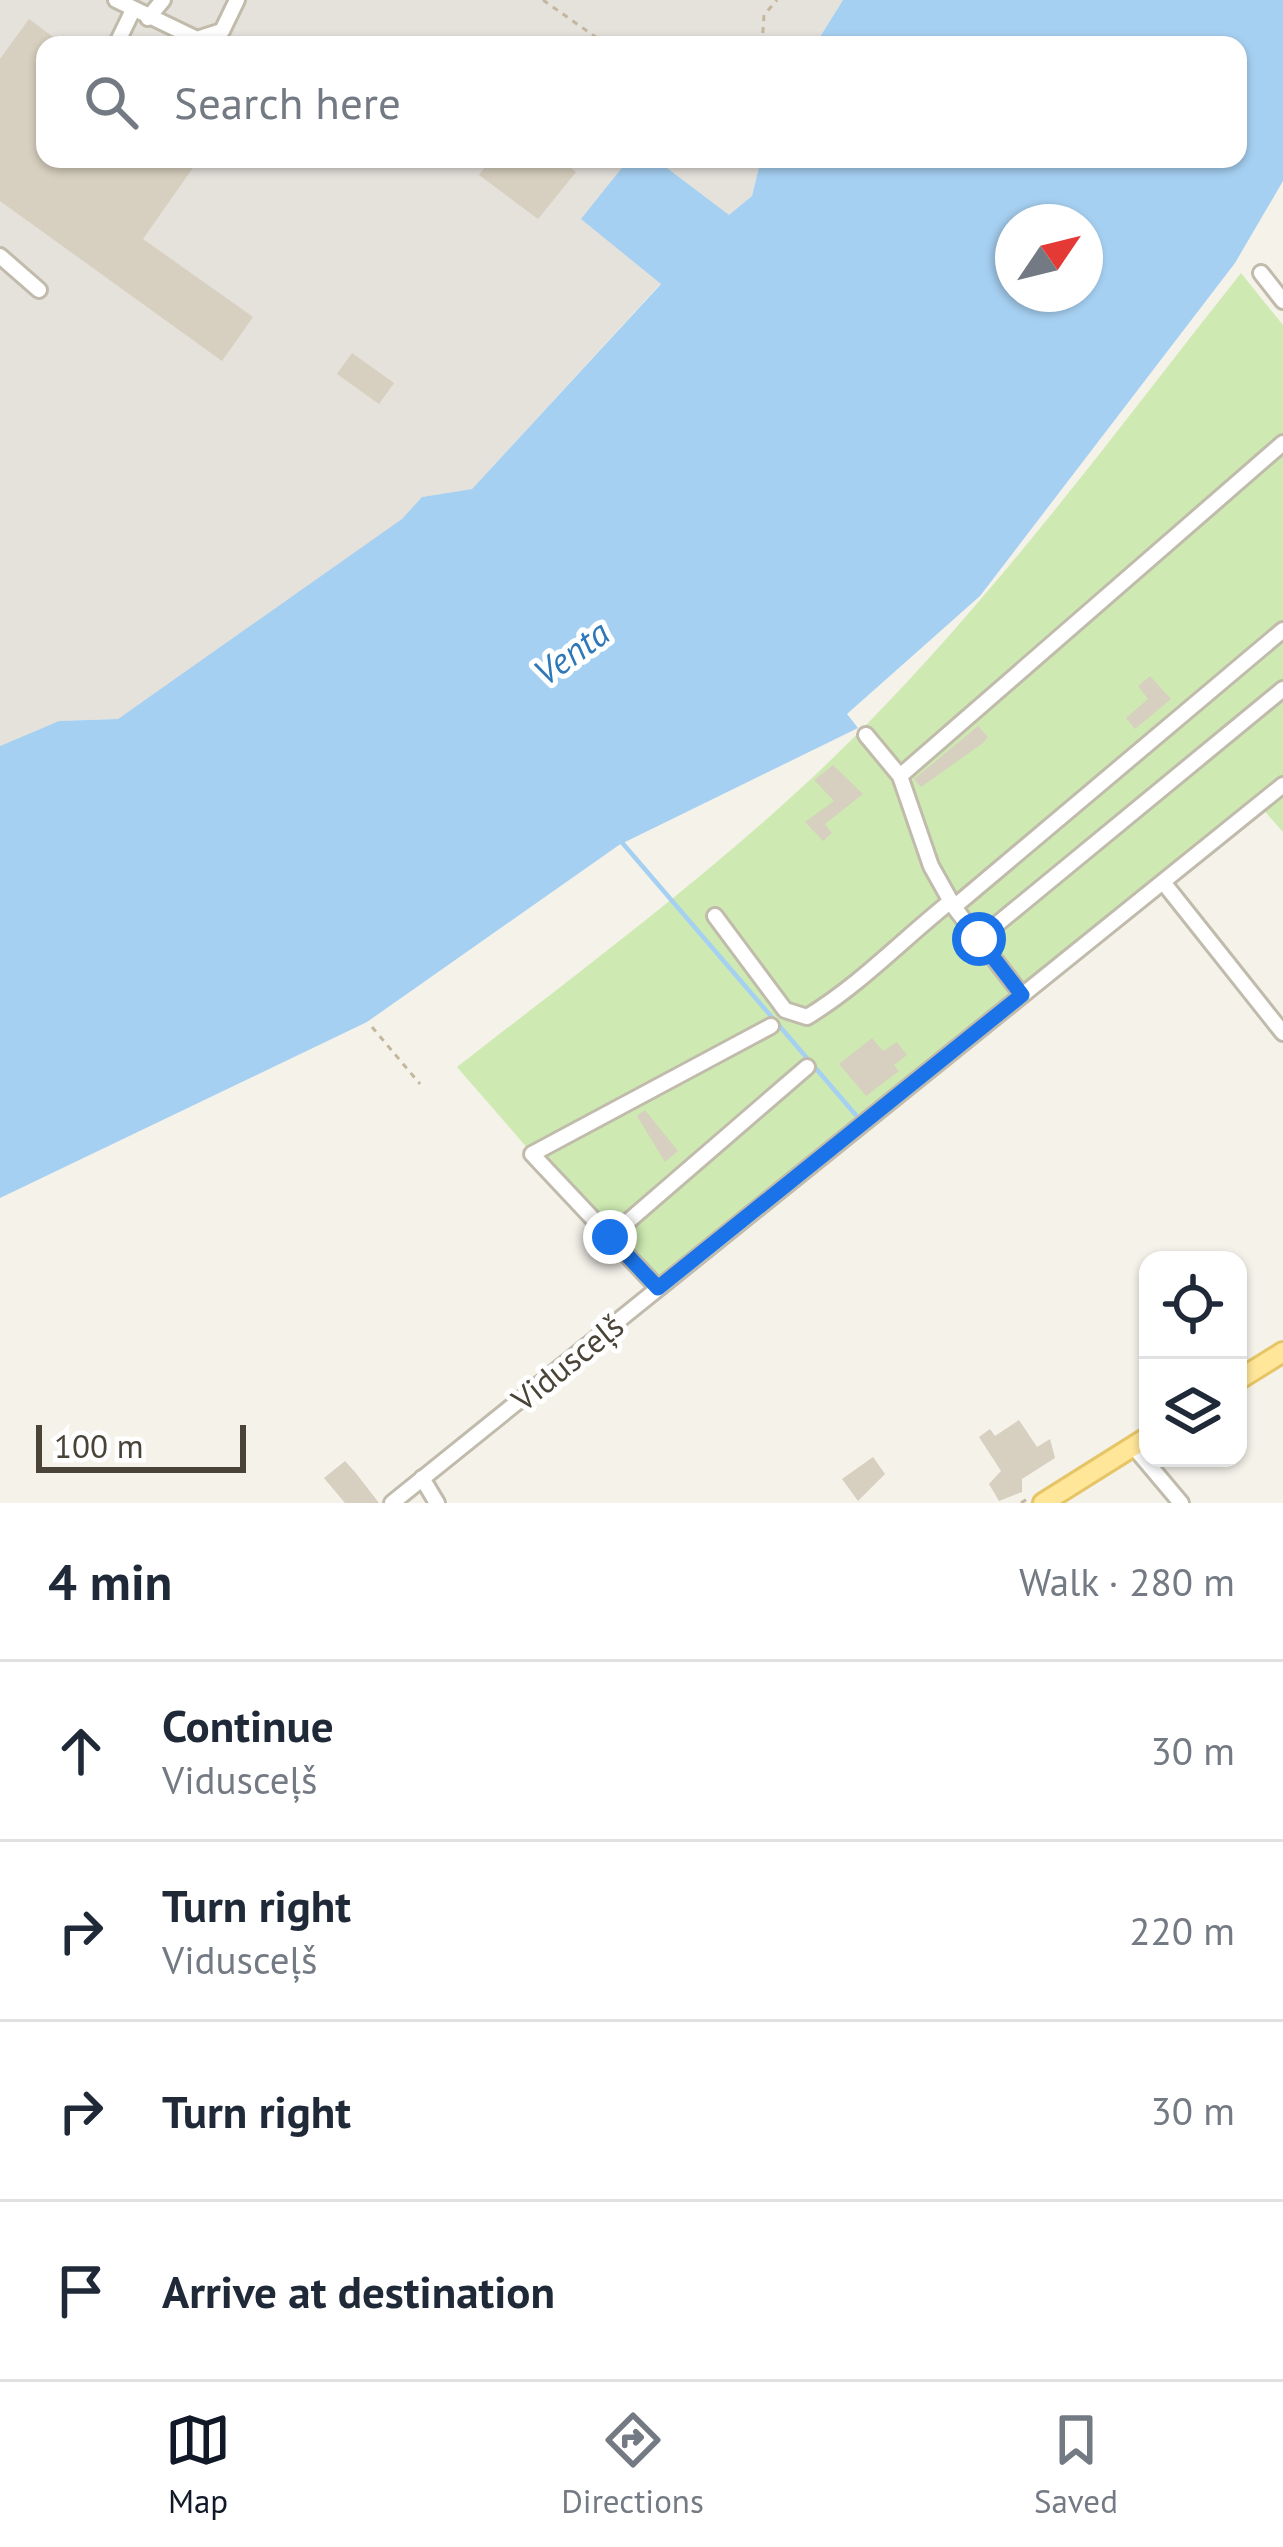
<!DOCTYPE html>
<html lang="en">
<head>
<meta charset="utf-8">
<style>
  :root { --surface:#fff; --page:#f2f2f3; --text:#1f2937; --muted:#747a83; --line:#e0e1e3; --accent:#111827 }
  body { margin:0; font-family:"PT Sans",sans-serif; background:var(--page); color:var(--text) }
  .controls { position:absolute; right:36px; bottom:36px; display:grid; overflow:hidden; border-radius:24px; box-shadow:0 3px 9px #0004 }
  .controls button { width:108px; height:108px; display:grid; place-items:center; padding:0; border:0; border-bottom:3px solid var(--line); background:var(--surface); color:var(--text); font:60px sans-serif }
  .compass { position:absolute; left:995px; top:204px; width:108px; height:108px; border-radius:50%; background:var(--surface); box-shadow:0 3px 9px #0004; rotate:55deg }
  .scale { position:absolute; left:36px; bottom:30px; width:210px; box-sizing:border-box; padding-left:12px; border:6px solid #494338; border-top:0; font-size:33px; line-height:42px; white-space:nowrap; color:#494338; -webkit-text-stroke:9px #fff; paint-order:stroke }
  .stop { position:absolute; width:36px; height:36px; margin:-27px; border:9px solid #1a73e8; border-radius:50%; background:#fff }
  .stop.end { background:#1a73e8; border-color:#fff; box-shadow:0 3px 12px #0008 }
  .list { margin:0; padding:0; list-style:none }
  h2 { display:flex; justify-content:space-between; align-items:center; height:156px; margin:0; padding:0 48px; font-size:51px }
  h2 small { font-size:39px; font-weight:400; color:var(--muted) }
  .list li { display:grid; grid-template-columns:78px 1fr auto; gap:36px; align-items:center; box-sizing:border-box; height:180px; padding:0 48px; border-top:3px solid var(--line) }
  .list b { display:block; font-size:45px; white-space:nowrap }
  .list p { margin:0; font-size:39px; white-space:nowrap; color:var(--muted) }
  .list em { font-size:39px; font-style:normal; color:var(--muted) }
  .icon { flex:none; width:66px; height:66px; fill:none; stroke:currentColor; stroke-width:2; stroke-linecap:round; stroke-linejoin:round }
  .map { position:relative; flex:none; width:1283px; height:1503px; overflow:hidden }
  .search { position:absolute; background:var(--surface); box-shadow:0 3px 9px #0004; left:36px; right:36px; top:36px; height:132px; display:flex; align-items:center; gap:30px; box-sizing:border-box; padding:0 42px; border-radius:24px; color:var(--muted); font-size:45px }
  .sheet { height:876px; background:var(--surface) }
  nav { display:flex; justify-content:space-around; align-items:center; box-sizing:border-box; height:168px; border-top:3px solid var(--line); background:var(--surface); font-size:33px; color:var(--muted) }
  nav a { display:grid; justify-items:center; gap:6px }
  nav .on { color:var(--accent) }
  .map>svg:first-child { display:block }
  .industrial { fill:#e5e1db }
  .green { fill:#ceeab2 }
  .water { fill:#a6d0f2; fill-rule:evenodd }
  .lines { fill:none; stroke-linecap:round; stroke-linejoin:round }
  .stream { stroke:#a6d0f2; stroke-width:4.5 }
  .building { fill:#d7cfbf }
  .minor-casing { stroke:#c1bbac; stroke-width:20 }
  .major-casing { stroke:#e6c567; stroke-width:24 }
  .path { stroke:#c3b79d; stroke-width:3; stroke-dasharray:6 6; stroke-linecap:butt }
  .minor { stroke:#fff; stroke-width:14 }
  .major { stroke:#ffe699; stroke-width:18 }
  .route { stroke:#1a73e8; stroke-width:15 }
  .labels { text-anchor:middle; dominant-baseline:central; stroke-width:10; stroke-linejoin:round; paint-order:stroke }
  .street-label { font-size:33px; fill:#494338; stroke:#fff }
  .water-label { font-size:36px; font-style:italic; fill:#2e78b8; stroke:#fff }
</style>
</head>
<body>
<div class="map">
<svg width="1283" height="1503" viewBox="0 0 1283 1503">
  <rect width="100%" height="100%" fill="#f5f2ea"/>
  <path class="industrial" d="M0,0H843L815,45H45V159H629L582,219L661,283L472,489L422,497L403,519L118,719L59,721L0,746Z
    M655,159H761L752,196L729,216Z"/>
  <path class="green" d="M1241,273L1283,325V832L1255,800L647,1286L457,1067C594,960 748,847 869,722C1005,583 1120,426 1241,273Z"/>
  <path class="water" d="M843,0H1283V181L1235,263L980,596L847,714L858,728L619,845L367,1022L0,1198V746L59,721L118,719L402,519L422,497L472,489L661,284L581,219L629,159H655L729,215L752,196L761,159H1238V45H815ZM1013,222H1085V294H1013Z"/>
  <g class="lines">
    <path class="stream" d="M619,839L861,1121"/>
  </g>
  <path class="building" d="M29,19L64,45H45V159H199L143,239L253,317L222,361L0,201V59Z
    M491,159H559L576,172L538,219L479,175Z
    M352,353L394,383L379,404L337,374Z
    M1150,676L1171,699L1135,729L1126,718L1148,699L1138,686Z
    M978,726L988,737L983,743L921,787L914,779Z
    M833,765L863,794L825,824L832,833L823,841L805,822L834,801L814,780Z
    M872,1038L883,1051L897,1042L907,1055L894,1065L899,1071L866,1096L839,1064Z
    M645,1110L678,1151L665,1162L637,1116Z
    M1019,1420L1037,1447L1050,1439L1055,1458L1022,1479V1492L999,1501L989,1484L1001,1471L979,1437L990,1429L995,1436Z
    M873,1457L885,1474L858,1501L842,1479Z
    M345,1461L355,1472L379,1503H345L324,1478Z"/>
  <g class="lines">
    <defs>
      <path id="minor" d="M116,0L197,39L222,31L237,0
        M148,18L163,0
        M116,45L133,10
        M0,256L39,290
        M1261,273L1283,301
        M866,735L900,776L931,866L954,907L1022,995
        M900,776L1283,443
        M1163,882L1283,1033
        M954,907L1283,630
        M715,916L785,1010L807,1017C861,984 902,940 951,901
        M979,939L1283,689
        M610,1237L807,1067
        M658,1288L532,1154L771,1026
        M1133,1446L1181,1503
        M422,1478L437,1503
        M392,1503L1283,785"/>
      <path id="major" d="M1238,1380L1283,1352
        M1043,1503L1148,1437"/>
    </defs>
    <use href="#minor" class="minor-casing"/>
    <use href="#major" class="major-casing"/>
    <path class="path" d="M543,0L607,45
      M676,45L677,43
      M762,45L764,15L777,0
      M372,1027L420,1084
      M1021,1503L1030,1497"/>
    <use href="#minor" class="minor"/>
    <use href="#major" class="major"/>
  </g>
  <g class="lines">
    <path class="route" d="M610,1237L658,1288L1022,995L979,939"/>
  </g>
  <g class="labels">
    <g class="street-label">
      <text transform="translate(567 1362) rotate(-39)">Vidusceļš</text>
    </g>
    <g class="water-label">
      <text transform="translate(571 652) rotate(-36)">Venta</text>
    </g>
  </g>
</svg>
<div class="controls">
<button><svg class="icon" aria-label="locate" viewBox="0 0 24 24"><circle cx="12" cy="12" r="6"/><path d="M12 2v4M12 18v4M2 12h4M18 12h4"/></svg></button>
<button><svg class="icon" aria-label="layers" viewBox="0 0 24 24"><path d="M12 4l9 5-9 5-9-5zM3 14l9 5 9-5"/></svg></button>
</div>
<svg class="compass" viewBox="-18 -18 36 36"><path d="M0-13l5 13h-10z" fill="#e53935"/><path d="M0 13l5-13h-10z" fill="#747a83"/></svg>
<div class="scale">100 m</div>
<div class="stop" style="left:979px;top:939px"></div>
<div class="stop end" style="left:610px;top:1237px"></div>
<div class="search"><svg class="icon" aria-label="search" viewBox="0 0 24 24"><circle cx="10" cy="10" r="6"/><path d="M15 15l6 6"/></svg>Search here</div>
</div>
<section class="sheet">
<h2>4 min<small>Walk · 280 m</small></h2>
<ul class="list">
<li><svg class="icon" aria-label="ahead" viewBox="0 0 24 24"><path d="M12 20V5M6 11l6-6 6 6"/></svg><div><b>Continue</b><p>Vidusceļš</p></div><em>30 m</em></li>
<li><svg class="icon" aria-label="right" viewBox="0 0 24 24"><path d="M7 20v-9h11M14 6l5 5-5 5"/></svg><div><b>Turn right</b><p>Vidusceļš</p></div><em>220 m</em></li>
<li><svg class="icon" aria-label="right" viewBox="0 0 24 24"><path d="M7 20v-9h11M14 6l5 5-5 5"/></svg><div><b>Turn right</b></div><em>30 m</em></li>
<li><svg class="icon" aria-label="arrive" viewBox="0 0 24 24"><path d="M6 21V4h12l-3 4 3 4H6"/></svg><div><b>Arrive at destination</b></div></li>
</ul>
</section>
<nav>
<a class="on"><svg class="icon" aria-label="map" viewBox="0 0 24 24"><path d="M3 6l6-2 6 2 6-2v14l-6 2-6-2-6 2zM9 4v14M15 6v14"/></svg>Map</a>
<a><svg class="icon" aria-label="directions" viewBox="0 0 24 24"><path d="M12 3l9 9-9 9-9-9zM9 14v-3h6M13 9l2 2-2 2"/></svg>Directions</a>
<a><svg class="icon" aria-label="saved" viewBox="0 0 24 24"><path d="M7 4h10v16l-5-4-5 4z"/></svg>Saved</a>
</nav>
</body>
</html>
